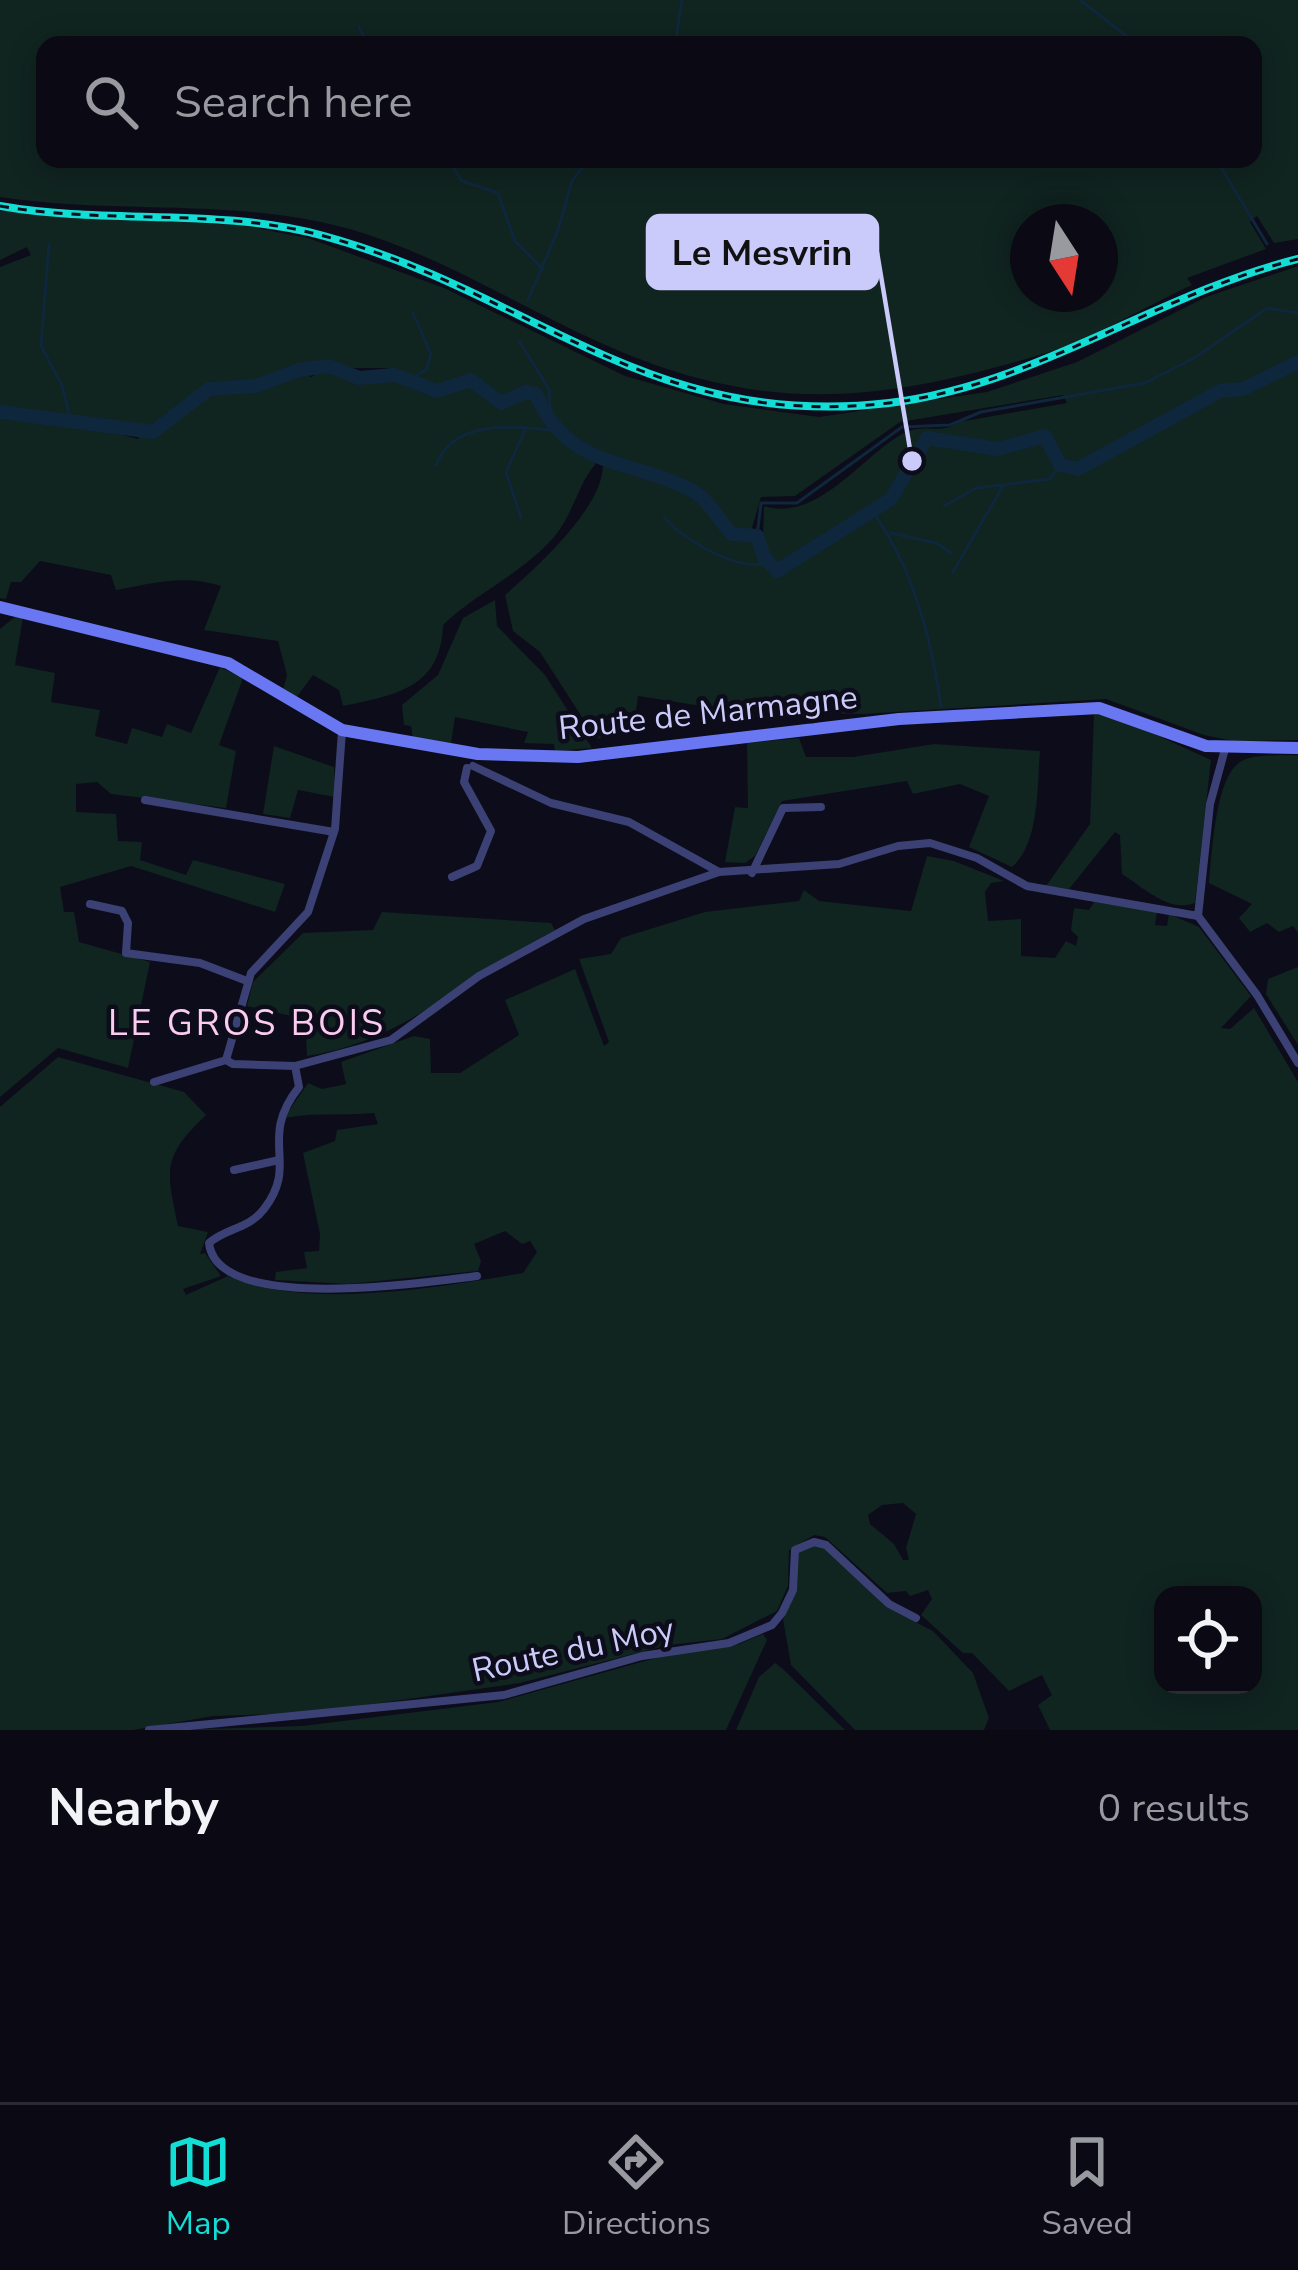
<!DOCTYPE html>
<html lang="en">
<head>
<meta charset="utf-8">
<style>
  :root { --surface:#0a0914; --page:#181722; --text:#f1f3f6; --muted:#999aa0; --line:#2a2a34; --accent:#13ded6 }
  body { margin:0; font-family:"Nunito Sans",sans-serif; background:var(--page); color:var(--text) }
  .controls { position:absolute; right:36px; bottom:36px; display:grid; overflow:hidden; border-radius:24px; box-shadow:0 6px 30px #0003 }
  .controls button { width:108px; height:108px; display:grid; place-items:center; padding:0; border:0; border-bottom:3px solid var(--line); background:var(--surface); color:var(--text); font:60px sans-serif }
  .compass { position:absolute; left:1010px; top:204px; width:108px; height:108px; border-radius:50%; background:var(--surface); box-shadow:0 6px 30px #0003; rotate:168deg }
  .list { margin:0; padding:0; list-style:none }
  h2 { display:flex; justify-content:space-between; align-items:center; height:156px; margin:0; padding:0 48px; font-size:51px }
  h2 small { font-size:39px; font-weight:400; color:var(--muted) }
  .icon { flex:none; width:66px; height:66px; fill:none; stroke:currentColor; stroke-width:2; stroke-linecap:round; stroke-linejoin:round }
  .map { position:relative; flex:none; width:1298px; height:1730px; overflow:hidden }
  .search { position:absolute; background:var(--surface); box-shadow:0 6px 30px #0003; left:36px; right:36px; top:36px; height:132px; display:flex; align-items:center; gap:30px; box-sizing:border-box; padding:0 42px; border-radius:24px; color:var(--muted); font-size:45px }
  .sheet { height:372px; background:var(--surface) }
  nav { display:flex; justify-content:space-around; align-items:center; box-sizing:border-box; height:168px; border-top:3px solid var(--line); background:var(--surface); font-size:33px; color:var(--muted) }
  nav a { display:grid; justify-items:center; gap:6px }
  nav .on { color:var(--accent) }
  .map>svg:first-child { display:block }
  .green { fill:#102420; fill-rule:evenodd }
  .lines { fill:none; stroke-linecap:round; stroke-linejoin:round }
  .stream { stroke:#0f273c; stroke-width:3 }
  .river { stroke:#0f273c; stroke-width:14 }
  .street { stroke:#3b4175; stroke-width:8 }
  .secondary { stroke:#6978f2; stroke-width:12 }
  .rail-casing { stroke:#13ded6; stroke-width:8 }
  .rail { stroke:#0d0c1a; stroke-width:3; stroke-dasharray:9; stroke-linecap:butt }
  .labels { text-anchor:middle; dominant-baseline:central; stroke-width:9; stroke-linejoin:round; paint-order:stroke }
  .street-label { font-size:33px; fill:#cacbfb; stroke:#0d0c1a }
  .neighbourhood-label { font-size:36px; letter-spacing:3px; fill:#fbccf0; stroke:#0d0c1a }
  .leader { fill:none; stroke:#cacbfb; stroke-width:4.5 }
  .callout-dot { fill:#cacbfb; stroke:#0d0c1a; stroke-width:4.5 }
  .callout { fill:#cacbfb; stroke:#cacbfb; stroke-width:4.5 }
  .callout-label { font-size:36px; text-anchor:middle; font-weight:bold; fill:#111 }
</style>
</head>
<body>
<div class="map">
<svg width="1298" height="1730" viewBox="0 0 1298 1730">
  <rect width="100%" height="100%" fill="#0d0c1a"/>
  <path class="green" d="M0,0H1298V239L1274,243L1257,216L1250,222L1266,249L1187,278L1192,285C1144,307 1093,339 1043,354C878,403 763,416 601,343C518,306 441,256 353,230C237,197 117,215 0,197ZM1253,45V159H45V45ZM1100,222V294H1028V222Z
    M0,211L245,226L308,238L444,288L625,376L724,404L819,417L987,392L1077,362L1206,297L1298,266V740L1233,741L1204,735L1106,699L863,714L740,712L638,696L633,731L596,739L540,652L513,631L505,595C536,568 612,500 602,457C579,478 575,512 554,537C521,575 478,591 443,625C441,688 396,695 343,706L339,690L313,675L296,698L283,690L287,675L278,641L204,630L221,586C185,574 153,583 116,590L111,575L40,561L21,582H11L6,599L0,598V416L33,423L70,422L138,439L141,426L0,407V267L31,255L27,247L0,260ZM325,361L343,368H386L421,384L448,385L449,395L380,378L364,383L324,370L311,377L302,374L300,367ZM1063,395L1067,403L959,422C943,435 923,423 904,433C862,455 818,523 764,506L763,536L752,528L761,497L795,496L900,422Z
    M495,600L497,626L545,675L592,748L555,751L554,744L524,743L528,732L455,717L451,743L413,738L411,726L404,725L402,705L438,675L463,618Z
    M16,616L23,617L15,665L55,673L51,702L100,710L95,736L127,744L132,728L162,737L167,724L191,733L220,667L243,678L219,745L236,751L226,808L111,794L97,782L76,784V812L116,814L118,841L142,842L140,860L186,875L193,860L285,884L275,912L131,866L60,887L64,912H74L79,942L150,962L128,1068L58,1048L0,1097V629Z
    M1094,713L1124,720L1211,760L1195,903C1169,913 1144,888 1122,874L1120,835L1115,832L1069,889L1046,886L1090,824Z
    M799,738L806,757H853L934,744L1040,751C1037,785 1040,843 1012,867L969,847L989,796L960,784L913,794L907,781L782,801L755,856L745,863L725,862L735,807L748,808L747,743Z
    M274,746L334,767L335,797L298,790L290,818L263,814Z
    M1298,755V933L1293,926L1279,932L1267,923L1250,932L1239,918L1252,904L1209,883C1212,854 1215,778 1240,762C1254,753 1282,756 1298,755Z
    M927,856L954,861L1004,881L991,883L985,892L988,921L1021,919V956L1055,958L1066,941L1076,946L1078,937L1071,930L1074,908L1089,910L1094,902L1157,912L1155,925L1167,926L1169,914L1199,927L1251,996L1221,1028L1230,1029L1254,1008L1298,1082V1730H1050L1038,1705L1052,1695L1042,1675L1009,1691L972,1653H963L921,1615L932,1599L928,1590L910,1596L906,1591L887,1593L825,1537L814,1535L789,1550L788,1586L777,1611L722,1639L668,1645L520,1683L310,1713L213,1716L133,1730H0V1107L58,1057L184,1092L206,1115C162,1157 166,1169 178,1226L208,1232L200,1254L205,1253L221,1276L183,1289L186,1295L228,1276C303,1311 442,1287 523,1273L537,1252L530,1241L522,1244L505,1231L474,1244L481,1261L478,1271L348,1284L275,1280L276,1272L307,1268L304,1252L319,1251L320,1234L303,1153L335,1141L337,1130L378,1124L374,1113C342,1116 316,1112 284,1118L308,1083L322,1089L346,1084L341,1062L414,1036L430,1039L431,1073H460L519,1035L505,1000L575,969L604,1046L609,1042L579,959L611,954L621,938L705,912L799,901L804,890L819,901L911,911ZM903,1503L916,1514L906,1548L909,1560H903L894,1544L870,1524L868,1515L882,1505ZM1163,1595H1253V1685H1163Z
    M382,912L551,923L555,930C470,974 404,1042 307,1056L305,1019L247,1006L253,982L303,933L373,930Z
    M1298,967V1045L1266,994L1268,979Z
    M813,1544L826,1548L886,1607L933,1631L973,1673L989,1718L984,1730H855L791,1665L783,1619L795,1594L798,1551Z
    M763,1634L767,1640L726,1730H171L302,1726L498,1702L670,1654L739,1644Z
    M775,1663L783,1669L845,1730H736L759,1677Z"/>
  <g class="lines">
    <path class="stream" d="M1080,0L1138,45
      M359,27L368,45
      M675,45L682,0
      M448,159L462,181L498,193L515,241L543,269
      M1216,159L1267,244
      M49,244L41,346L62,385L70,418
      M528,300L558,230L572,181L589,159
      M519,341L549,389L551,417
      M406,382L427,369L431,354L413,313
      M436,465C456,415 522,428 564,431
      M944,506L976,488L1050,479L1060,465
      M872,511C913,567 931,638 941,706
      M664,517C683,540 738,572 767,563
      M521,518L506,472L525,430
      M891,533L936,543L951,553
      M757,536L761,503H797L902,427L950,425L981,412L1145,383L1196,357L1267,308L1298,313
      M953,572L1003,486"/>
    <path class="river" d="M0,412L153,432L209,389L256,386L299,370L329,366L359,378L395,375L437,391L471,380L501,403L526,392L536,394C567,470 634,459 693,491C710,501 718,520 732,534L757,536L764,557L777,571L891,499L927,438L998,449L1045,436L1060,465L1078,469L1220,391L1243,389L1298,362"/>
    <path class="street" d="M342,731L335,829L308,912L251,973L226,1060L233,1064L295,1066L391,1040L479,976L584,919L719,872
      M1225,749L1210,804L1198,916L1257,995L1298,1063
      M473,766L551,803L629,822L719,872L839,864L898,846L930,843L977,858L1027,886L1198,916
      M145,800L334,832
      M752,873L783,808L821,807
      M452,877L477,866L491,831L464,782L467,768
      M90,904L122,911L128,923L126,953L200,963L247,981
      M295,1066L299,1087C257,1140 300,1163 264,1209C249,1229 226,1228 209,1243C217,1315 427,1282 477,1276
      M154,1082L226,1060
      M234,1170L279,1160
      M149,1730L504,1695L642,1656L729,1643L772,1625L782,1613L793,1590L795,1550L814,1542L826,1545L889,1604L916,1618"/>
    <path class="secondary" d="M0,607L228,663L342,730L478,754L578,757L899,719L1099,708L1206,746L1298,748"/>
    <defs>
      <path id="rail" d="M0,206C107,225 219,207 324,236C533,293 649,431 889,403C1037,385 1156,294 1298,259"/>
    </defs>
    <use href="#rail" class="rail-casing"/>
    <use href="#rail" class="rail"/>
  </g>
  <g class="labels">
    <g class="street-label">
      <text transform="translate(708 713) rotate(-6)">Route de Marmagne</text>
      <text transform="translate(573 1650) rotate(-12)">Route du Moy</text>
    </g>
    <g class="neighbourhood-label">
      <text x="247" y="1023">LE GROS BOIS</text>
    </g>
  </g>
  <path class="leader" d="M912 461L877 252"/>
  <circle class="callout-dot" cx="912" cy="461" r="12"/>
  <rect class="callout" x="648" y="216" width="229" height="72" rx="12"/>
  <g class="callout-label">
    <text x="762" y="265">Le Mesvrin</text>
  </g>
</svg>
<div class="controls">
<button><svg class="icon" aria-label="locate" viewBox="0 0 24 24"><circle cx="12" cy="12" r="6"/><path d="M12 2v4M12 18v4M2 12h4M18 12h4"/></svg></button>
</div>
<svg class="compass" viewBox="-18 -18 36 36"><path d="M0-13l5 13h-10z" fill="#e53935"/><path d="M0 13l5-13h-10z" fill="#999aa0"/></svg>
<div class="search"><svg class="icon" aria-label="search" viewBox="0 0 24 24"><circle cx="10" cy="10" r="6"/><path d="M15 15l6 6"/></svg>Search here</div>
</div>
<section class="sheet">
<h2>Nearby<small>0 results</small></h2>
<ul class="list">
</ul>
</section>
<nav>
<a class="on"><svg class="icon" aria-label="map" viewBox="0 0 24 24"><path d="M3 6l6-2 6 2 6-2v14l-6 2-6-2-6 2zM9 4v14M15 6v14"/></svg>Map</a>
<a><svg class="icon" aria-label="directions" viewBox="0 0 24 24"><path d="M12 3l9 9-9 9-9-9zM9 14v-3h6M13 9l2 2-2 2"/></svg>Directions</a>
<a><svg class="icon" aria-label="saved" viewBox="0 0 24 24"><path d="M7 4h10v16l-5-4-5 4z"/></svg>Saved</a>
</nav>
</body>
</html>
